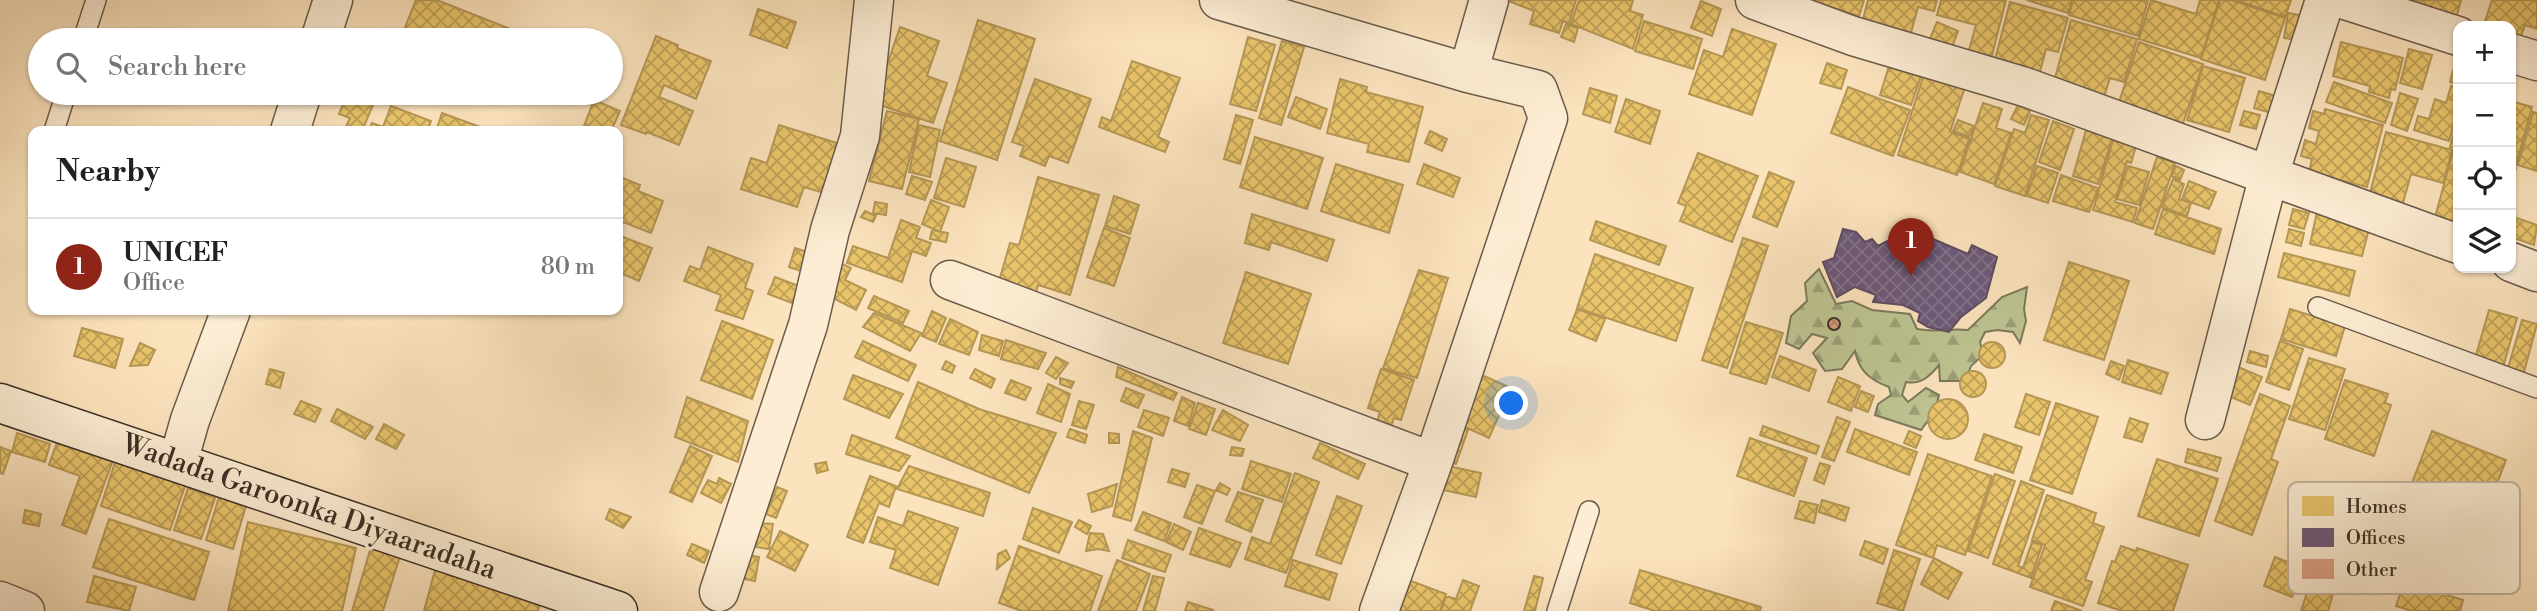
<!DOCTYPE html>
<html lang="en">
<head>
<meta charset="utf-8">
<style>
  :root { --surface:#fff; --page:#f6f6f6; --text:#202124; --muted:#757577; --line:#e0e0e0; --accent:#8f2418 }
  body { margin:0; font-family:"Libre Bodoni",serif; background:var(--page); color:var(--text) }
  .controls { position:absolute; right:21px; top:21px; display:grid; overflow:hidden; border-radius:14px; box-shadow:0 2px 5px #0004 }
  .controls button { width:63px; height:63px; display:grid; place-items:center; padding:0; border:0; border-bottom:2px solid var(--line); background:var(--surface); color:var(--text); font:35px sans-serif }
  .you { position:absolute; left:1512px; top:404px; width:24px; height:24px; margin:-18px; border:5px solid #fff; border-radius:50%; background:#1a73e8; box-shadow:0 0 0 10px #1a73e833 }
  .badge { display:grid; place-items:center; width:46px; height:46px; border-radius:50%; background:var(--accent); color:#fff; font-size:23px; font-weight:700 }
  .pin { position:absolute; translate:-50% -58px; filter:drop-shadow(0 2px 4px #0008) }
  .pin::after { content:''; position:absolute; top:37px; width:24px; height:21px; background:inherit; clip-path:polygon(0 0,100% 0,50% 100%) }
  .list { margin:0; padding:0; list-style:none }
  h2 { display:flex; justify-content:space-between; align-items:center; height:91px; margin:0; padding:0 28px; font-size:30px }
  h2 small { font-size:23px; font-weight:400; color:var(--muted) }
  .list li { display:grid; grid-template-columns:46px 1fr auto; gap:21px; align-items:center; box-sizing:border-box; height:98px; padding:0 28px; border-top:2px solid var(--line) }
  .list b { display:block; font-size:26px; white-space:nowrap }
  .list p { margin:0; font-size:23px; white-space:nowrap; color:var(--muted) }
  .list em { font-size:23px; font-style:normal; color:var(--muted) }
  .icon { flex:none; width:38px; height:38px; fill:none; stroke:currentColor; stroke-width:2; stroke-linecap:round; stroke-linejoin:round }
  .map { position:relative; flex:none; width:2537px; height:611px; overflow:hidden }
  .search { position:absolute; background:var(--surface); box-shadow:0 2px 5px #0004; left:28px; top:28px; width:595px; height:77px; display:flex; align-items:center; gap:18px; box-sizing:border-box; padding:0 24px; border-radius:38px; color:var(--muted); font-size:26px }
  .panel { position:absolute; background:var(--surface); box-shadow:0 2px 5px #0004; left:28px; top:126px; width:595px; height:189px; border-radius:14px }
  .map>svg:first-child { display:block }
  .forest { fill:url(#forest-firs); stroke:#7c795c; stroke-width:2 }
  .homes { fill:url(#homes-cross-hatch); stroke:#b59755; stroke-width:2 }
  .offices { fill:url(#offices-cross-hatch); stroke:#5e4c60; stroke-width:2 }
  .building { fill:url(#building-cross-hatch); stroke:#3b2e25; stroke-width:2 }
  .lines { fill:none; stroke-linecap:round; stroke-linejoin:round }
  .lane-casing { stroke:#6b5b4b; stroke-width:22 }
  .street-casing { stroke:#6b5b4b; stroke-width:41 }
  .secondary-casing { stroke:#3b2e25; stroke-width:41 }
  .lane { stroke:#fcedd4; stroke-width:19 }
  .street { stroke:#fcedd4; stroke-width:38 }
  .secondary { stroke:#fcedd4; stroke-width:38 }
  .labels { text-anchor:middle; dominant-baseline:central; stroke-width:7; stroke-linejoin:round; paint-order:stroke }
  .street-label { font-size:28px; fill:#3b2e25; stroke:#fcedd4 }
  .key { fill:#fcedd4; stroke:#c2b4a0; stroke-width:2 }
  .key-label { font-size:19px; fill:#3b2e25 }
</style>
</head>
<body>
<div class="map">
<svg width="2537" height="611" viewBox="0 0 2537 611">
  <defs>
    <pattern id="forest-firs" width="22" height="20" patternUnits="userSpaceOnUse" patternTransform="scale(1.75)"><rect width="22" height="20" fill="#bdc492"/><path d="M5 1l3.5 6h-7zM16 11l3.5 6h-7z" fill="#9ba077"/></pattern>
    <pattern id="homes-cross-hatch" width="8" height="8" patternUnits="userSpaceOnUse" patternTransform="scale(1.75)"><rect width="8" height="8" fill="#e9c46a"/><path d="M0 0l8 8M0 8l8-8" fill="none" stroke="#bea057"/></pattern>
    <pattern id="offices-cross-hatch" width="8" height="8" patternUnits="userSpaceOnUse" patternTransform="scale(1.75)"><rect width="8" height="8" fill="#6d597a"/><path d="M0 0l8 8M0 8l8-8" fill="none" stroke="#83738b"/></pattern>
    <pattern id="building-cross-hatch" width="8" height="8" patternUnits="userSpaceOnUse" patternTransform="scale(1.75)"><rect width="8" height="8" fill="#dda086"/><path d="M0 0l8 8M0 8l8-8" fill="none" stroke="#b4836d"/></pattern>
  </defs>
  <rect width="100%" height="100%" fill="#fbe3bd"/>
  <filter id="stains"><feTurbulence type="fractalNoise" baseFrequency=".00286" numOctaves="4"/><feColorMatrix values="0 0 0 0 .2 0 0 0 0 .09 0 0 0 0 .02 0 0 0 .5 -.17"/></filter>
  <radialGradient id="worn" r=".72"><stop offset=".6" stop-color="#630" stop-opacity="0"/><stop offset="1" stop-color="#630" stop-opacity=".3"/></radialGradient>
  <path class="forest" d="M1819,269L1836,304L1852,301L1872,310L1910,314L1917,329C1937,333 1949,328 1968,330L2002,297L2027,287L2024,309L2026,321L2020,343L2013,332L1997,330L1985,332L1980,342L1983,355L1971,366L1965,381H1940L1939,365C1930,376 1921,385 1906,382L1902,395L1908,402L1926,388L1939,395L1935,411L1936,426L1927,422L1921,430L1875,415L1878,404L1891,395L1889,387C1870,380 1859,371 1855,351L1842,369L1825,371L1813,353L1827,338L1812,334L1799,349L1786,343L1791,316L1807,301L1805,283Z"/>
  <path class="homes" d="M416,0H437L518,32L514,40H417L402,35Z
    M1506,0H1576L1569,23L1563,21L1559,33L1530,24L1534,11Z
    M1579,0H1633L1630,11L1643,15L1633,49L1571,24Z
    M1807,0H1864L1859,16Z
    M1868,0H1937L1934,11L1918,7L1909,40L1861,27Z
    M1941,0H2006L1990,63L1967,57L1976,25L1937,15Z
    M2027,0H2072L2068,13Z
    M2073,0H2148L2138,36L2069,15Z
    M2151,0L2196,14L2200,0H2219L2201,58L2139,39Z
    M2220,0H2231L2285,18L2265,80L2201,59Z
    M2236,0H2291L2285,17Z
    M2391,0H2461L2456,19Z
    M2492,0H2537V29L2525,25L2521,36L2511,32V26L2484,24Z
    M1701,1L1721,9L1712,36L1691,28Z
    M2010,2L2068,18L2058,52L2046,49L2037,83L1992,71Z
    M758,9L796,22L787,48L750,35Z
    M2288,13L2300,15L2296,40L2284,38Z
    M978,20L1035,39L997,160L940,141Z
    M2071,20L2137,39L2124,82L2110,78L2103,100L2053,85Z
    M1644,21L1702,39L1693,69L1635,51Z
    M1937,22L1958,31L1951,50L1929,41Z
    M1566,24L1578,28L1574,42L1561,37Z
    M900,27L939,41L927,76L947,83L933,123L874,103Z
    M1732,29L1776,44L1752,115L1689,94L1704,50L1723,57Z
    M656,36L678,45L677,48L711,61L696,99L664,85L659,97L693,111L679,145L647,132L646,134L621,125Z
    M1248,37L1275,45L1256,111L1230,104Z
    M1282,41L1304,47L1281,125L1259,118Z
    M2139,42L2203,64L2179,135L2115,114Z
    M2341,42L2403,58L2395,90L2391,89L2389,98L2369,92L2370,86L2333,76Z
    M2409,49L2432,55L2422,89L2400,83Z
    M1132,61L1180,78L1158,137L1169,142L1165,152L1099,127L1102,117L1111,121Z
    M1827,63L1847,70L1841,89L1820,83Z
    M2455,64H2458V84L2450,82Z
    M1889,66L1921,76L1911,105L1880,95Z
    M2203,66L2245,78L2229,132L2187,120Z
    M1924,74L1965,87L1950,132L1969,139L1957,175L1898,155Z
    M1035,79L1091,99L1068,163L1049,156L1045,166L1020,156L1024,146L1012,142Z
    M1340,79L1367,87L1366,92L1423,107L1409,162L1367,152L1369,144L1327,133Z
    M2334,82L2392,103L2385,123L2326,102Z
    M2451,86L2458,88V111L2449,141L2414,130L2418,116L2429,119L2435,99L2446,103Z
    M1848,87L1910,110L1893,156L1831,133Z
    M1590,88L1617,96L1610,123L1583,114Z
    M2259,91L2276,96L2271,113L2254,108Z
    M213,93H245L242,103Z
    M348,93H378L362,131L345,129L350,118L339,114Z
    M2400,93L2418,99L2407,131L2391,125Z
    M1296,97L1327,109L1320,129L1288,117Z
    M1626,99L1660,111L1650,144L1615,132Z
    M594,100L620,111L611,131H596L584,126Z
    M2511,101L2532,107L2516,165L2511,164Z
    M1983,103L2002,109L1996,128L2011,133L1994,184L1960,172Z
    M2018,105L2030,111L2024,125L2011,119Z
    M391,106L431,121L427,131H368L372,123L383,127Z
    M2325,109L2383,125L2367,187L2309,172L2312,159L2301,156L2305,140L2316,144L2319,131L2309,128L2313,111L2324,114Z
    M887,111L919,119L902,189L869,181Z
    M2244,111L2260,115L2256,129L2240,125Z
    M2533,112L2537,113V171L2518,165Z
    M442,113L491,131H436Z
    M1236,115L1253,120L1240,164L1224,159Z
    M2031,115L2049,120L2025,196L1995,186L2014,129L2025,133Z
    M2458,119V149L2450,147Z
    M1958,120L1974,126L1969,137L1953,131Z
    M2053,121L2074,129L2060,170L2039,162Z
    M779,125L840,144L824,193L804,187L797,207L741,189L751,158L767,163Z
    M919,125L940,130L930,177L909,172Z
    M2086,130L2112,139L2098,184L2073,176Z
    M1430,131L1447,139L1442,151L1425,143Z
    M2386,132L2452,150L2443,183L2411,174L2403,203L2370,193Z
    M1255,137L1323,158L1307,209L1240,187Z
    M2113,140L2136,146L2131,163L2127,161L2115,202L2137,208L2133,222L2093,210Z
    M2453,152L2458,153V199L2452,222L2435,217Z
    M1698,153L1758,176L1732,242L1680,221L1686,206L1678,203Z
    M2157,157L2175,163L2153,229L2135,223Z
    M946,158L976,167L964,207L934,198Z
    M1336,164L1403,185L1389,233L1321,211Z
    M1424,164L1460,178L1453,197L1417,184Z
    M2037,166L2058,173L2048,203L2027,196Z
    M2128,166L2149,172L2139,205L2117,199Z
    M2176,166L2184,170L2180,180L2172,176Z
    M2511,166L2516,168L2511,187Z
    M1769,172L1794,182L1777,227L1753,217Z
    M2061,175L2098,188L2089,212L2053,201Z
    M618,176L640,185L638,191L663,201L651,233L623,222L618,234Z
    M912,176L932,182L925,200L906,194Z
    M1038,177L1099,195L1070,295L1038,285L1036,292L999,281L1010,243L1019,245Z
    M2173,179L2184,184L2179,199L2191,203L2187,216L2162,207Z
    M2189,181L2216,192L2209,209L2182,199Z
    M1114,196L1139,205L1130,234L1105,226Z
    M931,200L949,207L940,232L922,224Z
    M875,202L887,204L886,215L873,213Z
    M2458,204V227L2452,225Z
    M2163,209L2221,229L2214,254L2155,234Z
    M2293,209L2309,213L2304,229L2289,225Z
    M865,211L876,216L873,222L861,217Z
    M2317,212L2370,225L2362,256L2310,244Z
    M1252,214L1334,240L1327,261L1271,242L1269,250L1245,243Z
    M2511,216L2537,225L2534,245L2511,237Z
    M901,220L920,227L916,238L931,243L926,256L912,251L902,282L847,263L853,246L888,258Z
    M1596,221L1666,246L1659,265L1590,240Z
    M1104,228L1130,238L1114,286L1087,277Z
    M2289,229L2304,233L2301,246L2286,242Z
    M932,230L948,233L946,242L930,239Z
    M618,235L652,248L639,281L618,272Z
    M1743,238L1768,246L1727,368L1702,360Z
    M708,247L753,264L745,288L753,291L743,319L716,310L721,295L684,281L690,266L700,270Z
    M795,248L807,252L801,271L789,267Z
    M2284,253L2355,271L2349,296L2278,277Z
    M1595,254L1693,288L1676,341L1577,308Z
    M838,262L851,268L845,280L866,290L856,310L829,296Z
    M2069,262L2129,281L2104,360L2044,340Z
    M1419,270L1448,278L1417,378L1383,368Z
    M1246,272L1311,294L1288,364L1223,343Z
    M775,277L799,286L792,303L768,294Z
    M874,296L909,311L903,323L868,308Z
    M1577,309L1605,319L1596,341L1569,330Z
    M2290,309L2345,326L2336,356L2281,339Z
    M2489,310L2517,318L2502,371L2474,362Z
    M932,311L946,318L936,342L922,336Z
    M874,313L921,333L910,351L863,327Z
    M950,319L978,332L969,355L939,344Z
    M2522,320L2537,324L2524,372L2508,368Z
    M722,321L773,340L752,399L701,380Z
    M1746,322L1783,333L1766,384L1730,373Z
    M82,328L123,339L115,368L74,356Z
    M982,335L1003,341L999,356L979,350Z
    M1006,340L1046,353L1038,369L1001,359Z
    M863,341L916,365L908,381L855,357Z
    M2280,341L2303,349L2289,390L2266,382Z
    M1979 355a13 13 0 1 1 26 0a13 13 0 1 1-26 0Z
    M140,343L155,350L148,365L130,366Z
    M2250,351L2268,356L2266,367L2247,362Z
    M1780,356L1816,370L1809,391L1772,377Z
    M1056,357L1068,363L1056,379L1046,373Z
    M2309,358L2345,369L2325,430L2289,419Z
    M2128,360L2168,373L2161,394L2122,382Z
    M946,361L955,366L952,373L942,369Z
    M2111,361L2124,366L2119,380L2106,374Z
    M1118,367L1177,393L1173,400L1116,377Z
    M2238,367L2262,377L2250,405L2226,395Z
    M270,369L284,373L280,388L266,384Z
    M975,369L995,379L991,388L970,378Z
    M1381,369L1414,380L1401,420L1394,418L1388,435L1374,431L1380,412L1368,408Z
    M1960 384a13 13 0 1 1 26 0a13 13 0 1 1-26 0Z
    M1475,372L1511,388L1489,438L1454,422Z
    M853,375L903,394L889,418L844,399Z
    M1838,377L1860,386L1851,411L1828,402Z
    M1060,378L1074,382L1071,388L1060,384Z
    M1011,380L1031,388L1025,400L1005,393Z
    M2345,380L2388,394L2385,403L2391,405L2374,456L2325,439Z
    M918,382L979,409L1056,433L1029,493L896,438Z
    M1048,384L1070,394L1061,422L1037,413Z
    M1126,388L1144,395L1138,408L1121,401Z
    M1861,391L1874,396L1868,412L1855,407Z
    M2026,394L2050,402L2039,435L2015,427Z
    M2260,394L2290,406L2271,459L2278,462L2252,535L2215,521Z
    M687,397L748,421L738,462L675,437Z
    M1182,397L1195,403L1188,426L1174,421Z
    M1928 419a20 20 0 1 1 40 0a20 20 0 1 1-40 0Z
    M301,401L321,409L315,422L294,414Z
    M1079,401L1094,405L1086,429L1072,425Z
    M1198,403L1215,409L1206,435L1189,429Z
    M2056,403L2098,417L2072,494L2030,480Z
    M337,409L373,427L365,439L331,421Z
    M1144,410L1169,418L1163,436L1138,427Z
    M1223,410L1248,425L1240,441L1212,430Z
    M1837,417L1850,422L1834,461L1822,457Z
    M2130,418L2148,424L2142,442L2124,437Z
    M384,424L404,435L396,449L376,439Z
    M1455,425L1468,430L1456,464L1443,460Z
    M1763,426L1819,446L1816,454L1760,435Z
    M1070,429L1087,435L1085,443L1067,437Z
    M1855,429L1917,452L1909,475L1847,452Z
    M1133,431L1152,438L1131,521L1113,516Z
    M1909,431L1921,436L1916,448L1904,443Z
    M2432,431L2506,460L2481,525L2407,496Z
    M17,433L50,444L45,462L12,452Z
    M1109,433L1119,434V443H1109Z
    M1984,434L2022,447L2013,473L1975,460Z
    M852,435L910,456L899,471L846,454Z
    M59,437L114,457L86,534L62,525L80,476L49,465Z
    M1750,438L1807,458L1794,496L1737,476Z
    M1320,443L1365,464L1358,479L1313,458Z
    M690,446L712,456L692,502L670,492Z
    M0,447L11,451L3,474L0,473Z
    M1232,447L1244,449L1242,456L1230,455Z
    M2188,449L2221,458L2217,471L2185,462Z
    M1928,454L1992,476L1965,555L1937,545L1933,558L1896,545Z
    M117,456L187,480L170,530L101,506Z
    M2157,459L2218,479L2199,536L2138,516Z
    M1251,461L1291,474L1282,502L1242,489Z
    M826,462L828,470L817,473L815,464Z
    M1820,463L1830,466L1824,484L1814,480Z
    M909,466L990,493L983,516L897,489Z
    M1448,466L1481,473L1476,497L1443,490Z
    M1172,469L1189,474L1185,487L1168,482Z
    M1295,473L1319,482L1286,573L1245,559L1252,537L1270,544Z
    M1995,474L2015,481L1988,558L1968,551Z
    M870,476L896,486L889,507L879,503L863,543L847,537Z
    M719,478L731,484L721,503L701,493L708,480L717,484Z
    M2021,481L2044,490L2018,566L2023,568L2032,542L2042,545L2031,578L1993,564Z
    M1220,483L1230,489L1227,495L1216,490Z
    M1117,484L1112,506L1092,512L1088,494Z
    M1197,485L1215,491L1202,524L1184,517Z
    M777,487L787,491L776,518L766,514Z
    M188,488L215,498L201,539L174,530Z
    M1238,492L1263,500L1251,532L1226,521Z
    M2047,495L2096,513L2093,523L2104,527L2085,580L2092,582L2083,606L2030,587L2045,545L2032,540Z
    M1337,496L1362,506L1341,564L1316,555Z
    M219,497L246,506L233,549L206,540Z
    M1822,500L1849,508L1845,521L1819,512Z
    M1800,501L1818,505L1814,523L1795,518Z
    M1033,508L1072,522L1059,553L1023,539Z
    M610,509L631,517L623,528L606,519Z
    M25,510L41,514L39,526L23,523Z
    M908,511L958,528L938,585L890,568L896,550L870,542L878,517L903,526Z
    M1143,512L1171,523L1164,541L1135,530Z
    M109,519L209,552L194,600L93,567Z
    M1079,520L1091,526L1087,534L1075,527Z
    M248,522L356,548L342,611H228Z
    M760,523L773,524L769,549L756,547Z
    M1174,524L1191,532L1183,550L1166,542Z
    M1199,528L1241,543L1230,567L1190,554Z
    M780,531L808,545L795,571L767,557Z
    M1090,533L1103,534L1109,551L1098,549L1086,551Z
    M1128,540L1171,555L1165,572L1122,558Z
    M1865,541L1888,549L1883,564L1860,555Z
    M692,544L709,551L704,563L687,555Z
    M1019,546L1102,576L1090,611H1022L999,603Z
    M2121,546L2136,551L2137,548L2188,565L2173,611H2122L2098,603L2112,561L2115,562Z
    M371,547L400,556L383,611H352Z
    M1006,550L1010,558L997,569L998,554Z
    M1894,550L1920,559L1903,611L1877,603Z
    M744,554L759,557L755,581L739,578Z
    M2275,557L2303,568L2292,597L2264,586Z
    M1934,558L1962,573L1948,599L1921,584Z
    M1117,560L1150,574L1136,611H1098Z
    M1293,560L1337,574L1329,600L1285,586Z
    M2408,566L2454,580L2449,594L2404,580Z
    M435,570L541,599L538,611H424Z
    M1640,570L1761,607L1760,611H1655L1630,603Z
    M94,576L136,587L129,611L87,602Z
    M1153,576L1164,578L1155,611H1143Z
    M1534,576L1543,578L1535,611H1524Z
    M1463,580L1479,586L1470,611H1441L1446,596L1456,599Z
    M1411,581L1446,594L1440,611H1399Z
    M2404,582L2463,600L2460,611H2412L2396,606Z
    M2309,586L2333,594L2328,611H2301Z
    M2055,601L2082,611H2051Z
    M1188,602L1213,610L1212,611H1185Z"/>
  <path class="offices" d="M1843,229L1856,232L1865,242L1872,239L1878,246L1910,229L1968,254L1972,245L1997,257L1986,298L1961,317L1949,332L1928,327L1918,321L1920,313L1903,305L1873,302L1876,295L1855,287L1837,297L1823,262L1834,258Z"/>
  <path class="building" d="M1828 324a6 6 0 1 1 12 0a6 6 0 1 1-12 0Z"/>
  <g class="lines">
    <defs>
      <path id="lane" d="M83,40L96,0
        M54,131L66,93
        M2318,307L2537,388
        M1557,611L1589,511"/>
      <path id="street" d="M1219,0L1468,73L1538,90L1548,118L1433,462L1379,611
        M1755,0L1853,36L2025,87L2458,244
        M2345,0L2458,36
        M320,40L333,0
        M2511,53L2537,61
        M1468,73L1489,0
        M290,131L302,93
        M2511,262L2537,272
        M950,280L1433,462
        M2205,420L2269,175L2325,0
        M178,462L190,420L231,310
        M719,592L808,325L830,230L860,136L874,0
        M0,601L25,611"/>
      <path id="secondary" d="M0,403L618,611"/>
    </defs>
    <use href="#lane" class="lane-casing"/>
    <use href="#street" class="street-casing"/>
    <use href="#secondary" class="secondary-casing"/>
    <use href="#lane" class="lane"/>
    <use href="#street" class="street"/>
    <use href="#secondary" class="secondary"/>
  </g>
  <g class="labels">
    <g class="street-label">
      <text transform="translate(309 507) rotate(19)">Wadada Garoonka Diyaaradaha</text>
    </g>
  </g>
  <rect x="2288" y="482" width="232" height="112" rx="10" class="key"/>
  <rect x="2302" y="496" width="32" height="20" fill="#e9c46a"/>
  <rect x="2302" y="528" width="32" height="19" fill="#6d597a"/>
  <rect x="2302" y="559" width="32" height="20" fill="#dda086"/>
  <g class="key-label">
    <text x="2346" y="513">Homes</text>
    <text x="2346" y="544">Offices</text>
    <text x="2346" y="576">Other</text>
  </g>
  <rect width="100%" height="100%" filter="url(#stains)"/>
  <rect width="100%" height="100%" fill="url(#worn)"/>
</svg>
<div class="controls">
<button>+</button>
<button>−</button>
<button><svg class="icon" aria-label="locate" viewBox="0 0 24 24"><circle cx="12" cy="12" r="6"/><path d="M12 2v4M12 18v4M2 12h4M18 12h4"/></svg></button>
<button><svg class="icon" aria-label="layers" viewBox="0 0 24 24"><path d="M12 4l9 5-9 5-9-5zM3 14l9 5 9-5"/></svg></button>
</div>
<div class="you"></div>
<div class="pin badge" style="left:1911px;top:276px">1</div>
<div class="search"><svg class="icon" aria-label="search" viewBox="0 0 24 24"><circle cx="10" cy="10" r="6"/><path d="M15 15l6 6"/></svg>Search here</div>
<section class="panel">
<h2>Nearby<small></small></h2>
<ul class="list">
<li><span class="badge">1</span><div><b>UNICEF</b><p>Office</p></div><em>80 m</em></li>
</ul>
</section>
</div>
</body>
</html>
